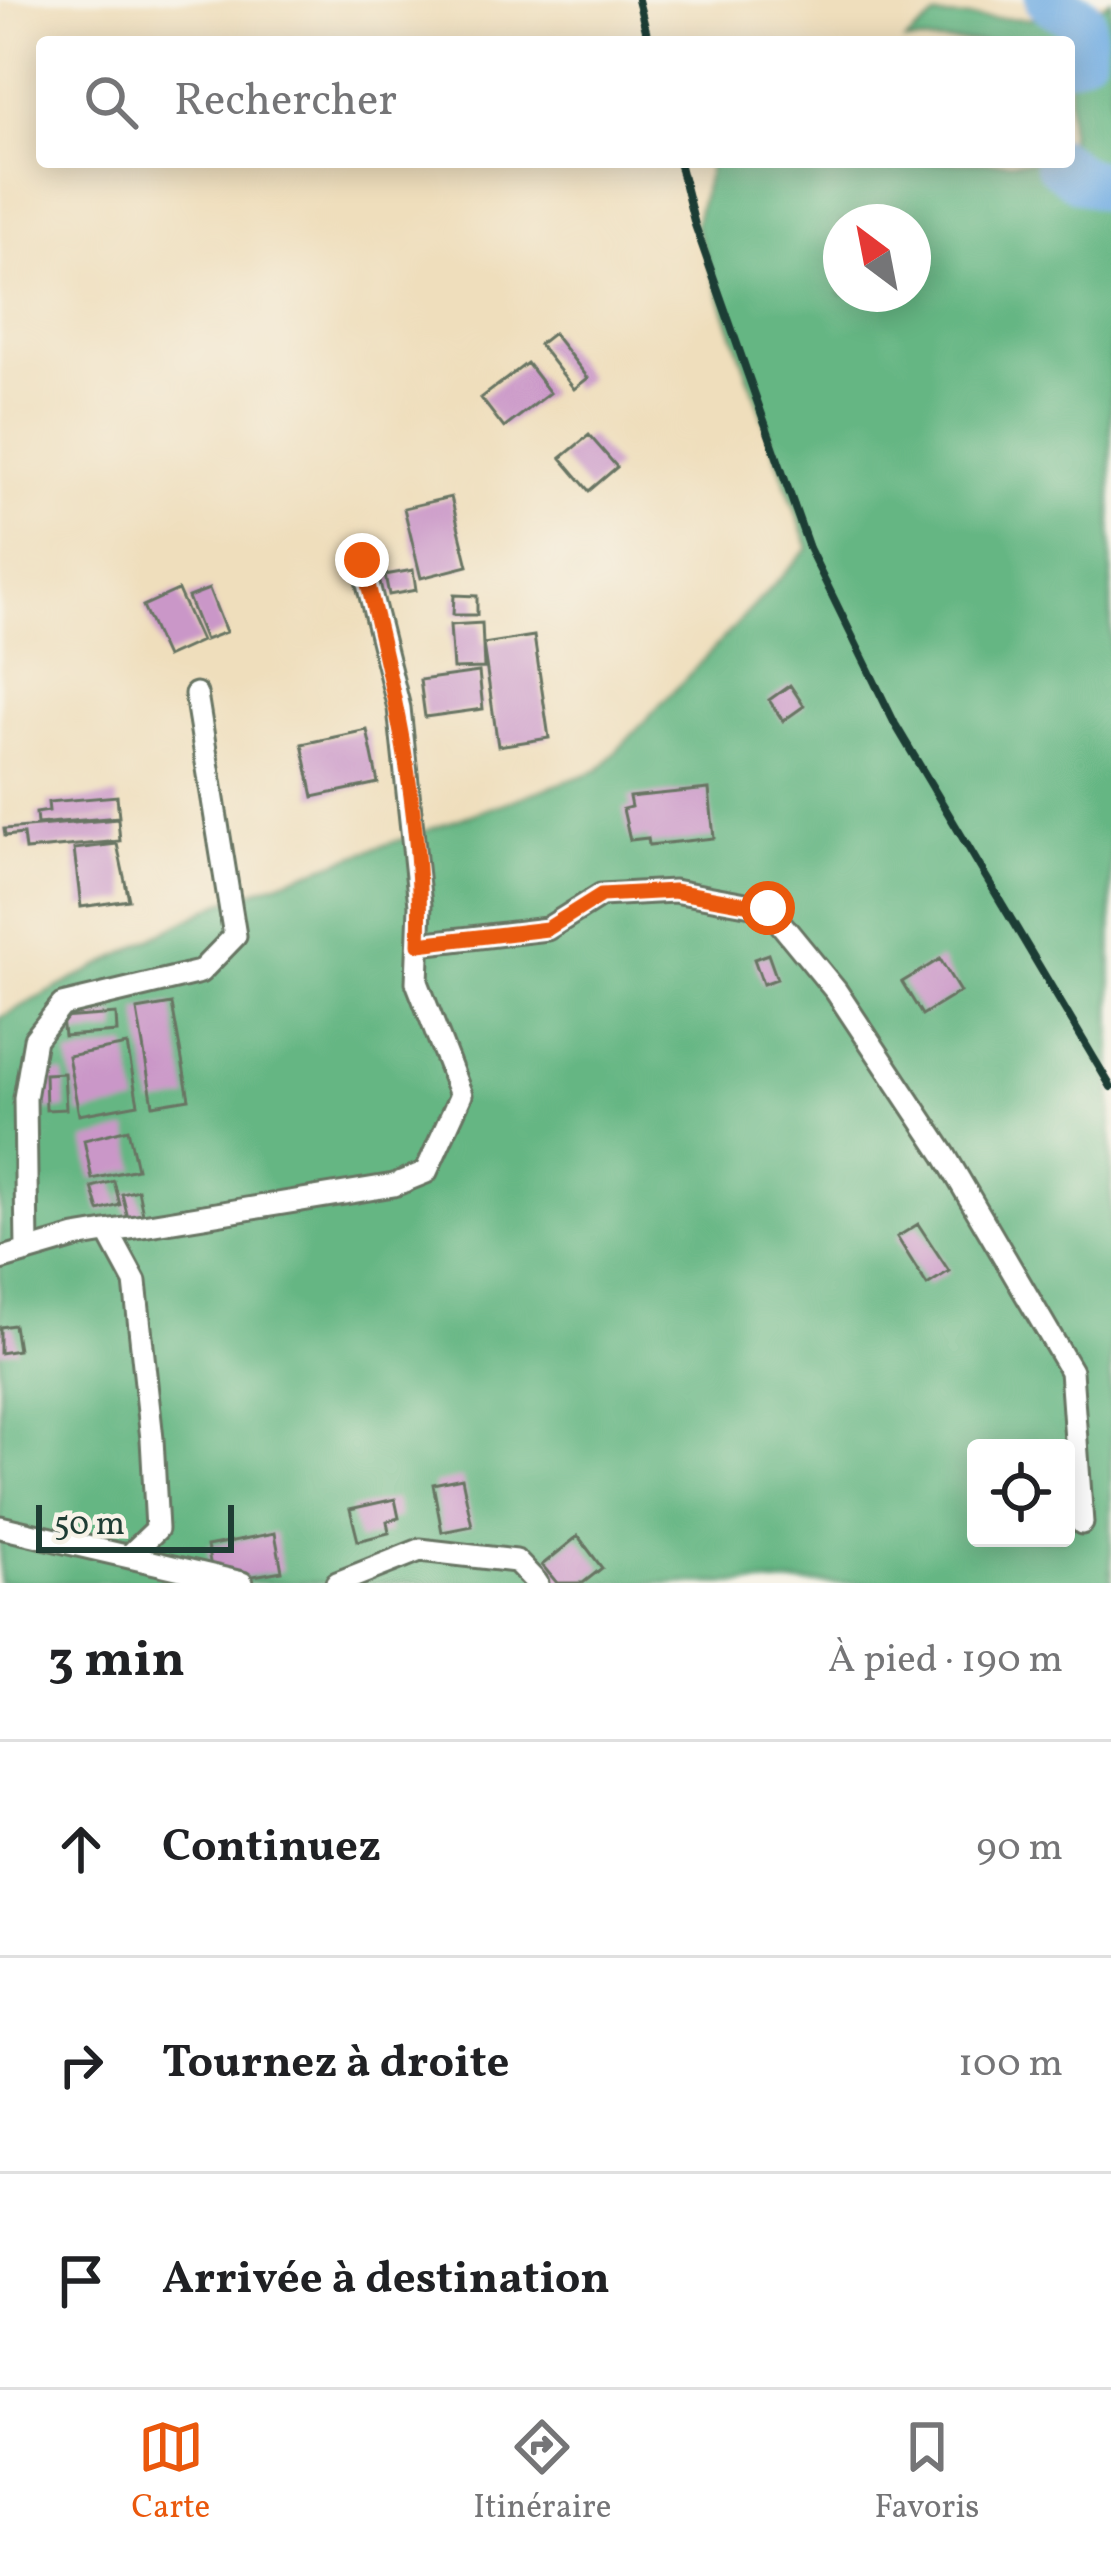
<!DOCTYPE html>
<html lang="fr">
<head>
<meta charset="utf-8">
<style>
  :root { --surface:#fff; --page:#f2f2f2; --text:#202124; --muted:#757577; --line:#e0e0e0; --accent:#ea580c }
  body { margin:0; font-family:Vollkorn,serif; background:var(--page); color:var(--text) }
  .controls { position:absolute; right:36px; bottom:36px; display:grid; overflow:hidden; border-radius:12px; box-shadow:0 6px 30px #0003 }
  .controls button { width:108px; height:108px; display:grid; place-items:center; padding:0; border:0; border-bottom:3px solid var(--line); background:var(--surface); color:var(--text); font:60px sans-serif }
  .compass { position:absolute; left:823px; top:204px; width:108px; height:108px; border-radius:50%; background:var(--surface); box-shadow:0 6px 30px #0003; rotate:328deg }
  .scale { position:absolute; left:36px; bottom:30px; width:198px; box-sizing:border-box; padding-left:12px; border:6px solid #1f3d34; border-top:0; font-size:33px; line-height:42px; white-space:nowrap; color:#1f3d34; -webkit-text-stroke:9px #f7f3e8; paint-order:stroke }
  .stop { position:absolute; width:36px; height:36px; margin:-27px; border:9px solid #ea580c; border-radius:50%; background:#fff }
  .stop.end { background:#ea580c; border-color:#fff; box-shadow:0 3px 12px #0008 }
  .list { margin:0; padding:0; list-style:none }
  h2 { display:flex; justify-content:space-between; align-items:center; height:156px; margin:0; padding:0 48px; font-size:51px }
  h2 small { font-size:39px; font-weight:400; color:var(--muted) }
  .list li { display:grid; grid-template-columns:78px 1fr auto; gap:36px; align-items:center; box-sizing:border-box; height:216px; padding:0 48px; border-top:3px solid var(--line) }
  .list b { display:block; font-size:45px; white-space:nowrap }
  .list em { font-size:39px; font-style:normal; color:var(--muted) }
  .icon { flex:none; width:66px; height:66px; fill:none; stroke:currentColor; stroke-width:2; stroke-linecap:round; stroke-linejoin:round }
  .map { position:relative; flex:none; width:1111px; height:1583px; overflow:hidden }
  .search { position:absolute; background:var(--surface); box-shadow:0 6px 30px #0003; left:36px; right:36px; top:36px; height:132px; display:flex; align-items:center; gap:30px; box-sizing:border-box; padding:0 42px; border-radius:12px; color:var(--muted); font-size:45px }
  .sheet { height:804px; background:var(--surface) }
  nav { display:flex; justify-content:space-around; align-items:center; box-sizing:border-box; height:168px; border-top:3px solid var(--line); background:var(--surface); font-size:33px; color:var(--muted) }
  nav a { display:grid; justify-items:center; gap:6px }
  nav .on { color:var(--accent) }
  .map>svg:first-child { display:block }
  .forest { fill:#65b683; stroke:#427a5c; stroke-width:3; fill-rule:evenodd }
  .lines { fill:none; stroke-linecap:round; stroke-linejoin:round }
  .river { stroke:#72ade3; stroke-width:48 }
  .building { fill:#ca97c8 }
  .street-casing { stroke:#687564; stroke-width:27 }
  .street { stroke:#fff; stroke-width:21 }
  .rail { stroke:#1f3d34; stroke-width:8 }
  .route { stroke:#ea580c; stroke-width:15 }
</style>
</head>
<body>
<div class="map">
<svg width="1111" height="1583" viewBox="0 0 1111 1583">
  <rect width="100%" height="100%" fill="#f7f3e8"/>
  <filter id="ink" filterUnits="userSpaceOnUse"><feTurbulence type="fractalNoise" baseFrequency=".00833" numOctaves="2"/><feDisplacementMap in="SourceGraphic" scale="24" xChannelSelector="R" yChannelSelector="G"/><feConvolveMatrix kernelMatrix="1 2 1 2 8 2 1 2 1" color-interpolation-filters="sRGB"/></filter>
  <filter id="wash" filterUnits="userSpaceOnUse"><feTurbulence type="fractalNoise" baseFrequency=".004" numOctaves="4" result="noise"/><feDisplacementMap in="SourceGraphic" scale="48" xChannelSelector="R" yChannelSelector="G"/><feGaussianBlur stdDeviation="2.7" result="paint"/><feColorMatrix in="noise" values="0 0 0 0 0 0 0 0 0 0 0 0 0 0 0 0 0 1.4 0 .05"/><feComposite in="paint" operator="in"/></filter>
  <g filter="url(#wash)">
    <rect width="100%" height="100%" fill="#efdebc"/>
    <path class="forest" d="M1111,0V1583H0V1018L220,903L599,770L809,548L695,225L711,162H1069V42H905L935,17L1081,20ZM841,222H913V294H841ZM976,1448H1066V1538H976Z"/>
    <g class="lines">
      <path class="river" d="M1049,0L1082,20V52L1069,58
        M1058,162L1080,179L1111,189"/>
    </g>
    <g id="blocks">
      <path class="building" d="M553,333L588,378L574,389L539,344Z
        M527,363L550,393L504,428L481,398Z
        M589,435L617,467L589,491L561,458Z
        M451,497L468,566L421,578L404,508Z
        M413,570L416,590L389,595L385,575Z
        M209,589L226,632L205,640L188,597Z
        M178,590L201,641L166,657L143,606Z
        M454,595L477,596V615H453Z
        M482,623L484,668L453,669L450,625Z
        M534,636L549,738L498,746L483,644Z
        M479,672L483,709L425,717L420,680Z
        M790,685L804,706L783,721L769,700Z
        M367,730L378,783L313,797L302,744Z
        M709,789L714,838L649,845L648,838L630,840L623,809L631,807L629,797Z
        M117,796L119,817L37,824L36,813L49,811L48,802Z
        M118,819L120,841L25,850L23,834L5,836L4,829Z
        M117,844L129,900L81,907L74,849Z
        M768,954L777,979L763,984L754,959Z
        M940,959L960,992L922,1015L902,982Z
        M172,1004L189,1099L153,1105L137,1010Z
        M116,1014L117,1032L64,1036L62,1018Z
        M127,1045L138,1104L79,1115L68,1056Z
        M64,1073L66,1109L46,1110L45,1074Z
        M128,1129L137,1169L92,1179L84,1140Z
        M114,1181L120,1205L99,1211L92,1187Z
        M138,1190L143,1214L128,1218L122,1194Z
        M918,1224L949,1271L927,1285L897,1237Z
        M14,1325L18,1350L0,1353V1327Z
        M462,1478L472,1526L442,1532L433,1484Z
        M395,1499L399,1518L387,1521L389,1533L358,1541L350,1509Z
        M275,1533L282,1571L214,1583L207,1546Z
        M578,1536L602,1568L583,1583H557L542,1565Z"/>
    </g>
  </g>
  <g filter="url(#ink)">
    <use href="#blocks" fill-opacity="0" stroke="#687564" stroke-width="3"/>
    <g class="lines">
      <defs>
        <path id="street" d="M419,944L547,929L601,895L674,891L768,908L836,991L944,1154L1071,1371L1082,1523
          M108,1232L135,1282L152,1439L157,1529L129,1556
          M27,1251L25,1098L35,1039L62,1005L200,972L235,936L196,694
          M0,1259L75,1237L394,1185L426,1172L461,1095L417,982L420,905L399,708L362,560
          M0,1527L242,1583
          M337,1583L420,1550L516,1561L537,1583"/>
      </defs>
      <use href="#street" class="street-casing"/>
      <use href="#street" class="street"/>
      <path class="rail" d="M638,0L649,42
        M679,162L695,225L809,548L895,724L1111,1087"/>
    </g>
  </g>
  <g class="lines" filter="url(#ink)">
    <path class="route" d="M362,560C393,685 424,814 419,944L547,929L601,895L674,891L768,908"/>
  </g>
</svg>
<div class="controls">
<button><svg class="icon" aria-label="locate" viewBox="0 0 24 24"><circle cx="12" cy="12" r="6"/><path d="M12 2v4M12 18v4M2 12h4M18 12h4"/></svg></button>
</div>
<svg class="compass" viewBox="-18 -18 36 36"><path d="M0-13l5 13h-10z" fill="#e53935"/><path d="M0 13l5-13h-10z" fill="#757577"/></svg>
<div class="scale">50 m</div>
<div class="stop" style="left:768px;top:908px"></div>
<div class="stop end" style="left:362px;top:560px"></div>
<div class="search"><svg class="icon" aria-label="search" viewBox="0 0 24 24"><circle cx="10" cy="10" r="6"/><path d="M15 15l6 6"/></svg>Rechercher</div>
</div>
<section class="sheet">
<h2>3 min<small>À pied · 190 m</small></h2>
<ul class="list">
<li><svg class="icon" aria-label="ahead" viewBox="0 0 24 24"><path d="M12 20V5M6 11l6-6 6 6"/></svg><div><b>Continuez</b></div><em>90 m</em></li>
<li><svg class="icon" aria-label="right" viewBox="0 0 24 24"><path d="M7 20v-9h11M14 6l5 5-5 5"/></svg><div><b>Tournez à droite</b></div><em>100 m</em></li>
<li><svg class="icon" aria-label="arrive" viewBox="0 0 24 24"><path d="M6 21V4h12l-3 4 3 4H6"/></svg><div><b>Arrivée à destination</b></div></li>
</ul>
</section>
<nav>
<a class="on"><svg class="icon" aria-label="map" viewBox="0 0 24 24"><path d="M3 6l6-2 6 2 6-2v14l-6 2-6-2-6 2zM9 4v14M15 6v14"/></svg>Carte</a>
<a><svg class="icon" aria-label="directions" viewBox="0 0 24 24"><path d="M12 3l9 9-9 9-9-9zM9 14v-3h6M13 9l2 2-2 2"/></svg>Itinéraire</a>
<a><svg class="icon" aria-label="saved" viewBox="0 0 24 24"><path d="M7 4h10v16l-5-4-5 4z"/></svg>Favoris</a>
</nav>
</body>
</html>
